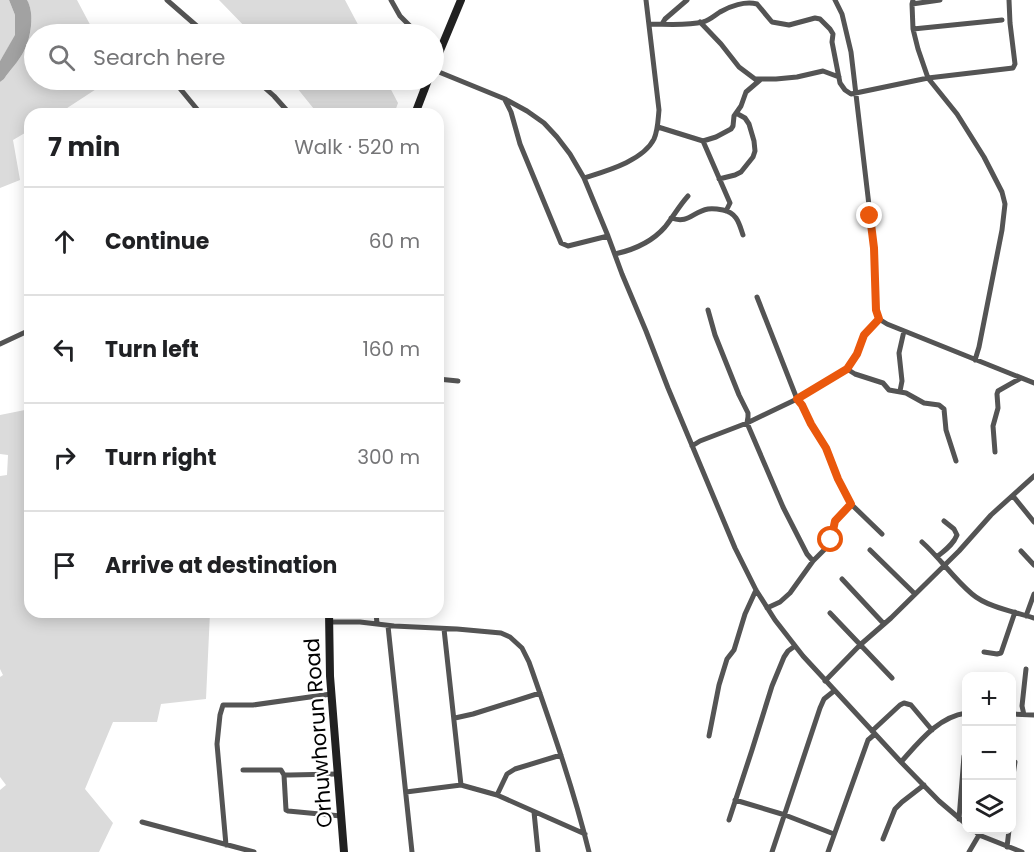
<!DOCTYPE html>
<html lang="en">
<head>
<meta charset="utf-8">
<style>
  :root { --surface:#fff; --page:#f6f6f6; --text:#202124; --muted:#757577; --line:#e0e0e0 }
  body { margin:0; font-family:Poppins,sans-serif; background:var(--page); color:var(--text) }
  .controls { position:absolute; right:18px; bottom:18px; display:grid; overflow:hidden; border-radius:12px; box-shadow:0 3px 15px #0003 }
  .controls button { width:54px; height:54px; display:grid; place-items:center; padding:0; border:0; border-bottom:2px solid var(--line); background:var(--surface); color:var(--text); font:30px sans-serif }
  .stop { position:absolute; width:18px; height:18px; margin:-14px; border:4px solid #ea580c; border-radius:50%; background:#fff }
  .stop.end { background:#ea580c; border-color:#fff; box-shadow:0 2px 6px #0008 }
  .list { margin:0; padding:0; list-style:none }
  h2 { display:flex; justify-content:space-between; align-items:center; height:78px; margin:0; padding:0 24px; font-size:26px }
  h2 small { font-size:20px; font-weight:400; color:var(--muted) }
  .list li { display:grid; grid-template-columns:39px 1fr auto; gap:18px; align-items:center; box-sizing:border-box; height:108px; padding:0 24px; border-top:2px solid var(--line) }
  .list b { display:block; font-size:22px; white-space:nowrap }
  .list em { font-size:20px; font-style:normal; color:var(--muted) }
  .icon { flex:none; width:33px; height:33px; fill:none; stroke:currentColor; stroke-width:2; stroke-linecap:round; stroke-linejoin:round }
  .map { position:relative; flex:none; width:1034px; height:852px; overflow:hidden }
  .search { position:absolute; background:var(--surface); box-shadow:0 3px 15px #0003; left:24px; top:24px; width:420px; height:66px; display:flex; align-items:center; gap:15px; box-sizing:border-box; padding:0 21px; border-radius:33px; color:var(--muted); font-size:22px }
  .panel { position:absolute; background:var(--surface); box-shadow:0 3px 15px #0003; left:24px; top:108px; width:420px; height:510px; border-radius:18px }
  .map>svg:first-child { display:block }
  .green { fill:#dbdbdb }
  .water { fill:#a2a2a2 }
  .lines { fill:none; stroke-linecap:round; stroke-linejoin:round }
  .street { stroke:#545454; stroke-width:5 }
  .secondary { stroke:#212121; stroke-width:8 }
  .route { stroke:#ea580c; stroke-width:8 }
  .labels { text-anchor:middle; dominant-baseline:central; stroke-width:4.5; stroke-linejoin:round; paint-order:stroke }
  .street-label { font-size:21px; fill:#000; stroke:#fff }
</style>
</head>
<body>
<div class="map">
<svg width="1034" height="852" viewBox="0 0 1034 852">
  <rect width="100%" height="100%" fill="#fff"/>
  <path class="green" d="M0,0H9L15,15V36L0,61Z
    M27,0H77L95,34H34V80H110L58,114H30V130L13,140L20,180L0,188V82L4,79C10,70 19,61 24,51C31,38 35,13 27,0Z
    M219,0H345L363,34H252Z
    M296,80H386L398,103L394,114H318L293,83Z
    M30,409V488L28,489V525H30V612H210L206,699L161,704L157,722H113L85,789L113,823L99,852H0V790L6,785L0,777V677L3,675L0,669V476L7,475L8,455L0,454V415Z"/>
  <path class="water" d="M9,0H27C35,13 31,38 24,51C19,61 10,70 4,79L0,82V61L15,35V15Z"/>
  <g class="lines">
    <path class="street" d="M167,0L206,34
      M391,0L400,16L418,34
      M835,0L842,14L851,52L874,248L876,310L879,319L887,324L1034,383
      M913,0L912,4L913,29L918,49L928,78L957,114L984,157L1002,192L1005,204L1002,230L979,347L975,360
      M912,4L940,0
      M700,22L721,44L739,67L755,79H776L797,77L823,71L839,77
      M649,24C666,24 686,26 703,22C710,20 714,16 720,12C730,6 745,1 757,4L772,22L789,25L815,18L820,19L830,29L833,34L832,42L840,83L845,90L851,94L928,78L1013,68L1015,64L1010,23L1009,0
      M662,24L665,19L687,0
      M913,29L1002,20
      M132,33L133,34
      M434,70L505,99L527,111L544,123L557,137L570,154L584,178L608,236L622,274L646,331L668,388L735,548L756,590L775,620L803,656L901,762L939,801L966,824
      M173,80L201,114
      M256,80L274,96L290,114
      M505,100L511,112L520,144L561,243L568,246L608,236
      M658,127L703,141L716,137L731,129L733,126L734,116L741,106L746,92L760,80
      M703,141L730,203L726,211
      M584,178C606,171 643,161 654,139C658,130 658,120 659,110L646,0
      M719,179L735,175L741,172L753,157L755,151L754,141L749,124L745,118L736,113
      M671,218C689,224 692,212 708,209C713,208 718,209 723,210C737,213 739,223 743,235
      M615,254C633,250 652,242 665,227C673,217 679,206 688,196
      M757,297L797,399L847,369L855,374L883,383L889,390L906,393L924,403L939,405L944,409L946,430L956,461
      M708,310L715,335L739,395L748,413V417L747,423L783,507L807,554L813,561
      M0,344L30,330
      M847,369L857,354L864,335L879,319
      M438,379L458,381
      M900,391L902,381L899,353L904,331
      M692,446L700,441L747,423L797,399L803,405L811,424L826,448L838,479L851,504
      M995,452L993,426L998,408L997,394L998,391L1021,378
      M1013,496L1034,522
      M922,542C940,558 954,579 972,594C987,607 1015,612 1034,618
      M870,550L915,594
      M1021,551L1034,565
      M938,556C945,550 953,545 957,535L954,529L944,521
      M842,579L884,624
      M767,608L780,602L790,593L813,561L825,549L831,540L835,521L851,504L882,534
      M376,612L377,624
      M830,613L892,678
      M1026,616L1034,594
      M329,622H360L394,626L457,629L501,633L510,637L522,648L529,662C551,725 573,787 589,852
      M388,626L412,852
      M444,629L461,785
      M984,652L997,654L1001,653L1015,612
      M825,681L860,645L891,618L959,551L991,515L1034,476
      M1012,714L1034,715
      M1024,715L1022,706L1026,669
      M455,718L473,714L540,693
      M872,731L900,705L904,703L911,705L932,730
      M709,736L719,685L727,659L734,650L745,614L756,590
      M901,762C919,742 938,717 966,713
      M243,770H281L284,775H290L337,774
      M284,775L286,810L288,811L341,816
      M1012,782L1015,762
      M406,792L461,785L497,795L585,834
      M497,795L507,774L515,769L561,755
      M735,800L785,815L834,834
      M534,812L538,852
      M959,819L964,756
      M729,820L752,750L772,686L784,657L788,651L795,646
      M142,822L254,852
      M979,835L1022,852
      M883,839L895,809L902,802L924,785
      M226,845L217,744L220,715L223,705H253L331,694
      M1007,847L1009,830
      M772,852L820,708L824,699L834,691
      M828,852L868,740L875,734
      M969,852L979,835L974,830"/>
    <path class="secondary" d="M434,65L461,0
      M415,114L428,80
      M329,612L330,676L344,852"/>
  </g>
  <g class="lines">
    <path class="route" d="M831,540L835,521L851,504L838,479L826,448L811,424L802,405L797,399L847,369L857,354L864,335L879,319L876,310L874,248L870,216"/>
  </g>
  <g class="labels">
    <g class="street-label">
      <text transform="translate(318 733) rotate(-94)">Orhuwhorun Road</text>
    </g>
  </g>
</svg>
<div class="controls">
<button>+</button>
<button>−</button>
<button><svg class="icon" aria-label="layers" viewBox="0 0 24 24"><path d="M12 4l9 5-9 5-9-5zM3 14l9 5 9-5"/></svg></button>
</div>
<div class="stop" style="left:831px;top:540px"></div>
<div class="stop end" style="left:870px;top:216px"></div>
<div class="search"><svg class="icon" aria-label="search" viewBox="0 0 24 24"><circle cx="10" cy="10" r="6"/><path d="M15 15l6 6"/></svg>Search here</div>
<section class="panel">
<h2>7 min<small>Walk · 520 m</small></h2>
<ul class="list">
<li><svg class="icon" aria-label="ahead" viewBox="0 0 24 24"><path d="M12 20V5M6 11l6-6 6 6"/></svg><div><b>Continue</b></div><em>60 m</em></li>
<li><svg class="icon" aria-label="left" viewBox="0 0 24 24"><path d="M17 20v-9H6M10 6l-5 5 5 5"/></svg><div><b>Turn left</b></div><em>160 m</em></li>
<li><svg class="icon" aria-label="right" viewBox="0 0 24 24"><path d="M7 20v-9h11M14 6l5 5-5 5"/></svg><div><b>Turn right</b></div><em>300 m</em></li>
<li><svg class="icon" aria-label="arrive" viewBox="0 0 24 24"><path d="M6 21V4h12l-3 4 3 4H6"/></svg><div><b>Arrive at destination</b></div></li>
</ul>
</section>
</div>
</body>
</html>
